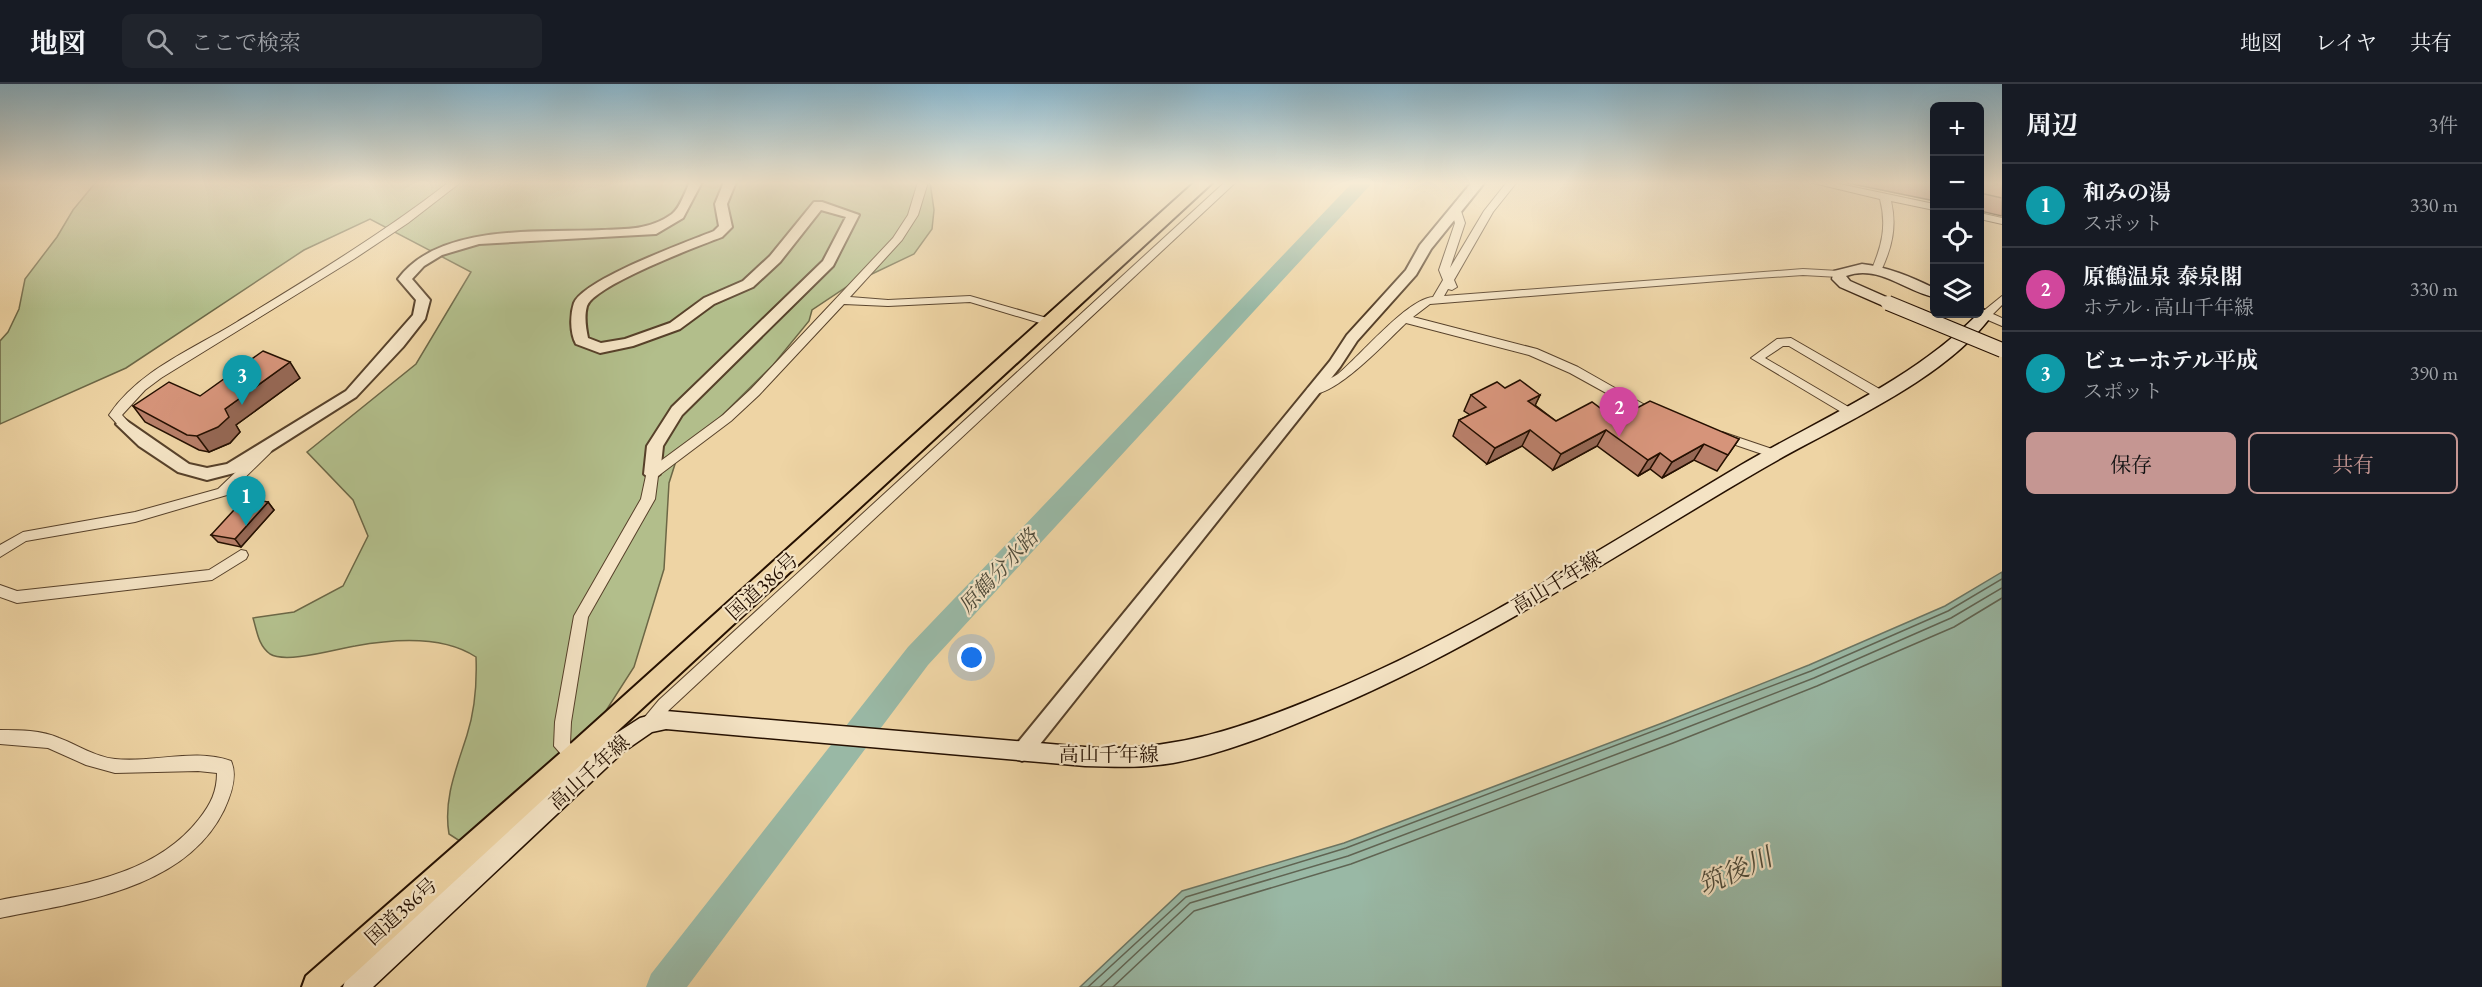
<!DOCTYPE html>
<html lang="ja">
<head>
<meta charset="utf-8">
<style>
  :root { --surface:#171b24; --page:#20242c; --text:#f1f3f6; --muted:#9ea1a6; --line:#363941; --accent:#c59692 }
  body { margin:0; font-family:"EB Garamond","Noto Serif JP",serif; background:var(--page); color:var(--text) }
  .controls { position:absolute; right:18px; top:18px; display:grid; overflow:hidden; border-radius:9px; box-shadow:0 6px 24px #0002 }
  .controls button { width:54px; height:54px; display:grid; place-items:center; padding:0; border:0; border-bottom:2px solid var(--line); background:var(--surface); color:var(--text); font:30px sans-serif }
  .you { position:absolute; left:972px; top:574px; width:21px; height:21px; margin:-15px; border:4px solid #fff; border-radius:50%; background:#1a73e8; box-shadow:0 0 0 9px #1a73e833 }
  .badge { display:grid; place-items:center; width:39px; height:39px; border-radius:50%; background:var(--accent); color:#fff; font-size:20px; font-weight:700 }
  .pin { position:absolute; translate:-50% -50px; filter:drop-shadow(0 2px 3px #0008) }
  .pin::after { content:''; position:absolute; top:32px; width:21px; height:18px; background:inherit; clip-path:polygon(0 0,100% 0,50% 100%) }
  .list { margin:0; padding:0; list-style:none }
  h2 { display:flex; justify-content:space-between; align-items:center; height:78px; margin:0; padding:0 24px; font-size:26px }
  h2 small { font-size:20px; font-weight:400; color:var(--muted) }
  .list li { display:grid; grid-template-columns:39px 1fr auto; gap:18px; align-items:center; box-sizing:border-box; height:84px; padding:0 24px; border-top:2px solid var(--line) }
  .list b { display:block; font-size:22px; white-space:nowrap }
  .list p { margin:0; font-size:20px; white-space:nowrap; color:var(--muted) }
  .list em { font-size:20px; font-style:normal; color:var(--muted) }
  .actions { display:flex; gap:12px; padding:18px 24px }
  .actions a { flex:1; padding:14px 0; border:2px solid var(--accent); border-radius:9px; text-align:center; font-size:21px; color:var(--accent) }
  .actions .main { background:var(--accent); color:#111 }
  .icon { flex:none; width:33px; height:33px; fill:none; stroke:currentColor; stroke-width:2; stroke-linecap:round; stroke-linejoin:round }
  .map { position:relative; flex:none; width:2002px; height:903px; overflow:hidden }
  header { display:flex; align-items:center; gap:36px; box-sizing:border-box; height:84px; padding:0 30px; background:var(--surface); border-bottom:2px solid var(--line) }
  header strong { font-size:28px }
  nav { display:flex; gap:33px; margin-inline-start:auto; font-size:21px }
  .search { width:420px; height:54px; background:var(--page); display:flex; align-items:center; gap:15px; box-sizing:border-box; padding:0 21px; border-radius:9px; color:var(--muted); font-size:22px }
  main { display:flex }
  aside { flex:1; background:var(--surface) }
  .map>svg:first-child { display:block }
  .green { fill:#b2be8b; stroke:#6c6746; stroke-width:1.5 }
  .water { fill:#99b8a5; stroke:#6b7563; stroke-width:1.5 }
  .lines { fill:none; stroke-linecap:round; stroke-linejoin:round }
  .shore { stroke:#5f6453; stroke-width:1.5 }
  .river { fill:#99b8a5; fill-rule:evenodd }
  .minor-casing { stroke:#57412a; stroke-width:2 }
  .tertiary-casing { stroke:#57412a; stroke-width:4 }
  .secondary-casing { stroke:#251001; stroke-width:3 }
  .trunk-casing { stroke:#251001; stroke-width:4 }
  .minor { fill:#f4e3c4; fill-rule:evenodd }
  .tertiary { fill:#f4e3c4; fill-rule:evenodd }
  .secondary { fill:#f4e3c4; fill-rule:evenodd }
  .trunk { fill:#eed4a4; fill-rule:evenodd }
  .secondary-bridge-casing { stroke:#251001; stroke-width:16; stroke-linecap:butt }
  .secondary-bridge { stroke:#f4e3c4; stroke-width:14 }
  .wall { fill:#b87f69; stroke:#251001; stroke-width:1.5 }
  .shaded-wall { fill:#966855; stroke:#251001; stroke-width:1.5 }
  .building { fill:#d6947a; stroke:#251001; stroke-width:1.5 }
  .labels { text-anchor:middle; dominant-baseline:central; stroke-width:4.5; stroke-linejoin:round; paint-order:stroke }
  .street-label { font-size:20px; fill:#251001; stroke:#f4e3c4 }
  .water-label { font-size:21px; font-style:italic; fill:#4e4b3a; stroke:#f4e3c4 }
  .near-water-label { font-size:26px; font-style:italic; fill:#4e4b3a; stroke:#f4e3c4 }
</style>
</head>
<body>
<header>
<strong>地図</strong>
<div class="search"><svg class="icon" aria-label="search" viewBox="0 0 24 24"><circle cx="10" cy="10" r="6"/><path d="M15 15l6 6"/></svg>ここで検索</div>
<nav><a>地図</a><a>レイヤ</a><a>共有</a></nav>
</header>
<main>
<div class="map">
<svg width="2002" height="903" viewBox="0 0 2002 903">
  <rect width="100%" height="100%" fill="#eed4a4"/>
  <filter id="stains"><feTurbulence type="fractalNoise" baseFrequency=".00333" numOctaves="4"/><feColorMatrix values="0 0 0 0 .2 0 0 0 0 .09 0 0 0 0 .02 0 0 0 .5 -.17"/></filter>
  <radialGradient id="worn" r=".72"><stop offset=".6" stop-color="#630" stop-opacity="0"/><stop offset="1" stop-color="#630" stop-opacity=".3"/></radialGradient>
  <path class="green" d="M96,98H930L934,126L932,145L914,170L851,200L812,226L809,237L773,281L676,377L669,399L664,485L634,583L584,661L466,761L449,750C443,715 457,683 467,651C475,626 477,599 476,573C443,551 393,555 355,562C336,565 286,580 270,570C258,561 257,547 253,534L294,528L343,502L368,452L353,416L307,368L416,280L471,188L370,135L304,166L126,284L0,340V257L8,248L19,225L25,195L57,153L73,126Z"/>
  <path class="water" d="M2002,488V903H1080L1182,807L1344,759L1665,638L1809,581L1945,522Z"/>
  <g class="lines">
    <path class="shore" d="M1088,903L1186,813L1346,764L1811,587L1948,527L2002,495
      M1100,903L1190,819L1348,772L1670,650L1814,594L1951,534L2002,504
      M1113,903L1194,827L1351,780L1673,659L1817,602L1954,543L2002,514"/>
    <path class="river" d="M1353,98H1373L928,581L687,903H646L651,890L908,563Z"/>
    <defs>
      <path id="minor" d="M449,98H461L408,139L354,175L161,294L145,306L122,331L130,340L128,343H120L109,331C138,287 193,265 237,238C309,194 382,150 449,98Z
        M918,98H928L918,131L902,156L850,213L888,216L970,212L1054,236L1056,238L1050,242L970,218L888,222L844,220L759,311L731,337L658,392L655,415L588,533L571,638L570,659L582,673L580,678L574,680L568,678L554,662L555,638L574,532L641,415L647,387L723,331L751,305L893,154L908,131Z
        M1225,98H1236L669,626C662,634 654,649 642,645L639,640L659,616Z
        M1507,98H1517L1493,128L1454,196L1457,203L1452,206L1448,205L1444,212L1803,185L1839,187L1844,190L1839,193L1803,191L1757,194L1430,220L1413,233L1537,265L1578,283L1659,329L1661,332L1655,336L1570,289L1529,271L1406,239C1388,256 1333,316 1308,310L1306,307L1308,304C1317,300 1329,296 1338,290C1360,272 1407,215 1433,213L1443,196L1439,186L1455,139L1451,126L1456,123L1460,124L1465,139L1450,184L1484,127Z
        M1809,98H1830L1934,120V126L1891,117C1897,143 1892,163 1881,187L1876,190L1871,187C1882,162 1887,142 1880,115Z
        M1980,129L2002,134V140L1980,135Z
        M2002,212V221L1993,230L2002,234V242L1981,233V229Z
        M1791,254L1883,307L1885,310L1879,314L1875,313L1789,262H1783L1765,274L1852,325L1854,328L1848,332L1751,274L1777,255Z
        M1722,348L1778,367L1780,370L1774,374L1718,355L1716,352L1718,349Z
        M266,362L270,363L272,366L270,369L227,411L135,438L26,457L0,473V461L23,448L135,428L218,405L262,363Z
        M241,466L246,467L248,471L246,475L212,496L17,519L0,513V501L17,507L209,486Z
        M0,646C20,646 41,646 59,654C78,661 95,673 115,675C153,679 195,664 231,677C238,692 231,711 224,726C185,806 78,818 0,834V816C70,802 152,795 199,735C211,720 217,707 217,689L198,687L115,689L86,681L48,664L0,660Z"/>
      <path id="tertiary" d="M690,98H702L683,134L656,150L479,160L442,171L424,182L412,195L430,216L425,235L403,263L356,313L238,388L207,396L178,388L139,362L116,340L124,335L189,380L207,384L227,380L346,307L413,231L416,216L398,195C439,139 540,149 602,146C627,145 650,146 672,130C680,124 685,108 690,98Z
        M724,98H736L727,120L732,143L722,153C698,162 595,201 587,222C584,233 586,244 588,254L601,259L625,255L670,239L704,214L743,197L770,172L814,118H822L859,131L833,182L682,331L663,362L660,390L652,396L644,390L647,362L672,323L823,177L846,133L821,126L780,178L753,203L714,220L680,245L633,262L600,269L576,260C570,249 570,231 574,219C584,195 687,158 714,147L719,142L715,120Z
        M1472,98H1485L1431,165L1416,191L1357,257L1340,283L1029,674L1022,677L1015,674L1012,668L1015,662L1330,277L1347,251L1406,186L1420,161Z"/>
      <path id="secondary" d="M1862,180C1888,183 1911,193 1934,204V213C1905,207 1878,180 1846,192L1850,197L1893,216L1895,219L1893,222L1888,224L1840,203L1832,195L1834,187Z
        M1980,223L1992,231C1943,298 1833,343 1762,385C1616,470 1476,565 1319,630C1272,650 1223,670 1173,679C1144,684 1114,683 1085,682L666,645L652,648L623,668L373,903H343L346,894L609,654L640,634L666,627L1096,664C1178,666 1242,644 1317,613C1467,552 1603,463 1741,381C1822,334 1909,298 1976,232L1974,230H1980Z"/>
      <path id="trunk" d="M1195,98H1213L340,903H302L306,892L565,665Z"/>
    </defs>
    <use href="#minor" class="minor-casing"/>
    <use href="#tertiary" class="tertiary-casing"/>
    <use href="#secondary" class="secondary-casing"/>
    <use href="#trunk" class="trunk-casing"/>
    <use href="#minor" class="minor"/>
    <use href="#tertiary" class="tertiary"/>
    <use href="#secondary" class="secondary"/>
    <use href="#trunk" class="trunk"/>
    <defs>
      <path id="secondary-bridge" d="M1888,219L2002,266"/>
    </defs>
    <use href="#secondary-bridge" class="secondary-bridge-casing"/>
    <use href="#secondary-bridge" class="secondary-bridge"/>
  </g>
  <path class="wall" d="M1847,98H1935V117L1847,99Z
    M1994,98H2002V132L1980,127V109Z
    M300,294L236,341L240,348L230,359L209,368L199,366L145,338L133,322L200,312Z
    M1505,304L1540,311L1535,321L1556,337L1603,326L1635,325L1739,355L1717,387L1694,376L1662,394L1650,385L1638,392L1597,362L1553,386L1522,362L1487,380L1453,352L1459,336L1470,331L1464,327L1471,311Z
    M268,418L274,426L241,463L218,458L211,451Z"/>
  <path class="shaded-wall" d="M290,278L300,294L236,341L240,348L230,359L209,368L197,352L225,325Z
    M1540,311L1533,326L1528,317Z
    M1530,346L1522,362L1487,380L1495,364Z
    M1606,346L1597,362L1553,386L1561,370Z
    M1704,360L1694,376L1662,394L1672,378Z
    M1660,369L1650,385L1638,392L1648,376Z
    M268,418L274,426L241,463L235,455Z"/>
  <path class="building" d="M1980,98H1992L1997,100V98H2002V114L1980,109Z
    M263,267L290,278L225,325L229,333L218,343L197,352L187,351L133,322L169,298L200,312Z
    M1520,296L1540,311L1528,317L1556,337L1592,318L1603,326L1622,316L1635,325L1650,317L1739,355L1728,371L1704,360L1672,378L1660,369L1648,376L1606,346L1561,370L1530,346L1495,364L1459,336L1486,323L1471,311L1497,298L1505,304Z
    M245,414L268,418L235,455L211,451Z"/>
  <linearGradient id="sky" x2="0" y2="1"><stop stop-color="#88b6cd"/><stop offset="0.44" stop-color="#f7ecd6"/><stop offset="1" stop-color="#f7ecd6" stop-opacity="0"/></linearGradient>
  <rect width="2002" height="225" fill="url(#sky)"/>
  <g class="labels">
    <g class="street-label">
      <text transform="translate(1556 498) rotate(-31)">高山千年線</text>
      <text transform="translate(762 502) rotate(-42)">国道386号</text>
      <text x="1109" y="670">高山千年線</text>
      <text transform="translate(589 688) rotate(-42)">高山千年線</text>
      <text transform="translate(401 827) rotate(-42)">国道386号</text>
    </g>
    <g class="water-label">
      <text transform="translate(998 487) rotate(-47)">原鶴分水路</text>
    </g>
    <g class="near-water-label">
      <text transform="translate(1735 787) rotate(-24)">筑後川</text>
    </g>
  </g>
  <rect width="100%" height="100%" filter="url(#stains)"/>
  <rect width="100%" height="100%" fill="url(#worn)"/>
</svg>
<div class="controls">
<button>+</button>
<button>−</button>
<button><svg class="icon" aria-label="locate" viewBox="0 0 24 24"><circle cx="12" cy="12" r="6"/><path d="M12 2v4M12 18v4M2 12h4M18 12h4"/></svg></button>
<button><svg class="icon" aria-label="layers" viewBox="0 0 24 24"><path d="M12 4l9 5-9 5-9-5zM3 14l9 5 9-5"/></svg></button>
</div>
<div class="you"></div>
<div class="pin badge" style="left:246px;top:442px;background:#0f9aa8">1</div>
<div class="pin badge" style="left:1619px;top:353px;background:#d1479c">2</div>
<div class="pin badge" style="left:242px;top:321px;background:#0f9aa8">3</div>
</div>
<aside>
<h2>周辺<small>3件</small></h2>
<ul class="list">
<li><span class="badge" style="background:#0f9aa8">1</span><div><b>和みの湯</b><p>スポット</p></div><em>330 m</em></li>
<li><span class="badge" style="background:#d1479c">2</span><div><b>原鶴温泉 泰泉閣</b><p>ホテル · 高山千年線</p></div><em>330 m</em></li>
<li><span class="badge" style="background:#0f9aa8">3</span><div><b>ビューホテル平成</b><p>スポット</p></div><em>390 m</em></li>
</ul>
<div class="actions"><a class="main">保存</a><a>共有</a></div>
</aside>
</main>
</body>
</html>
